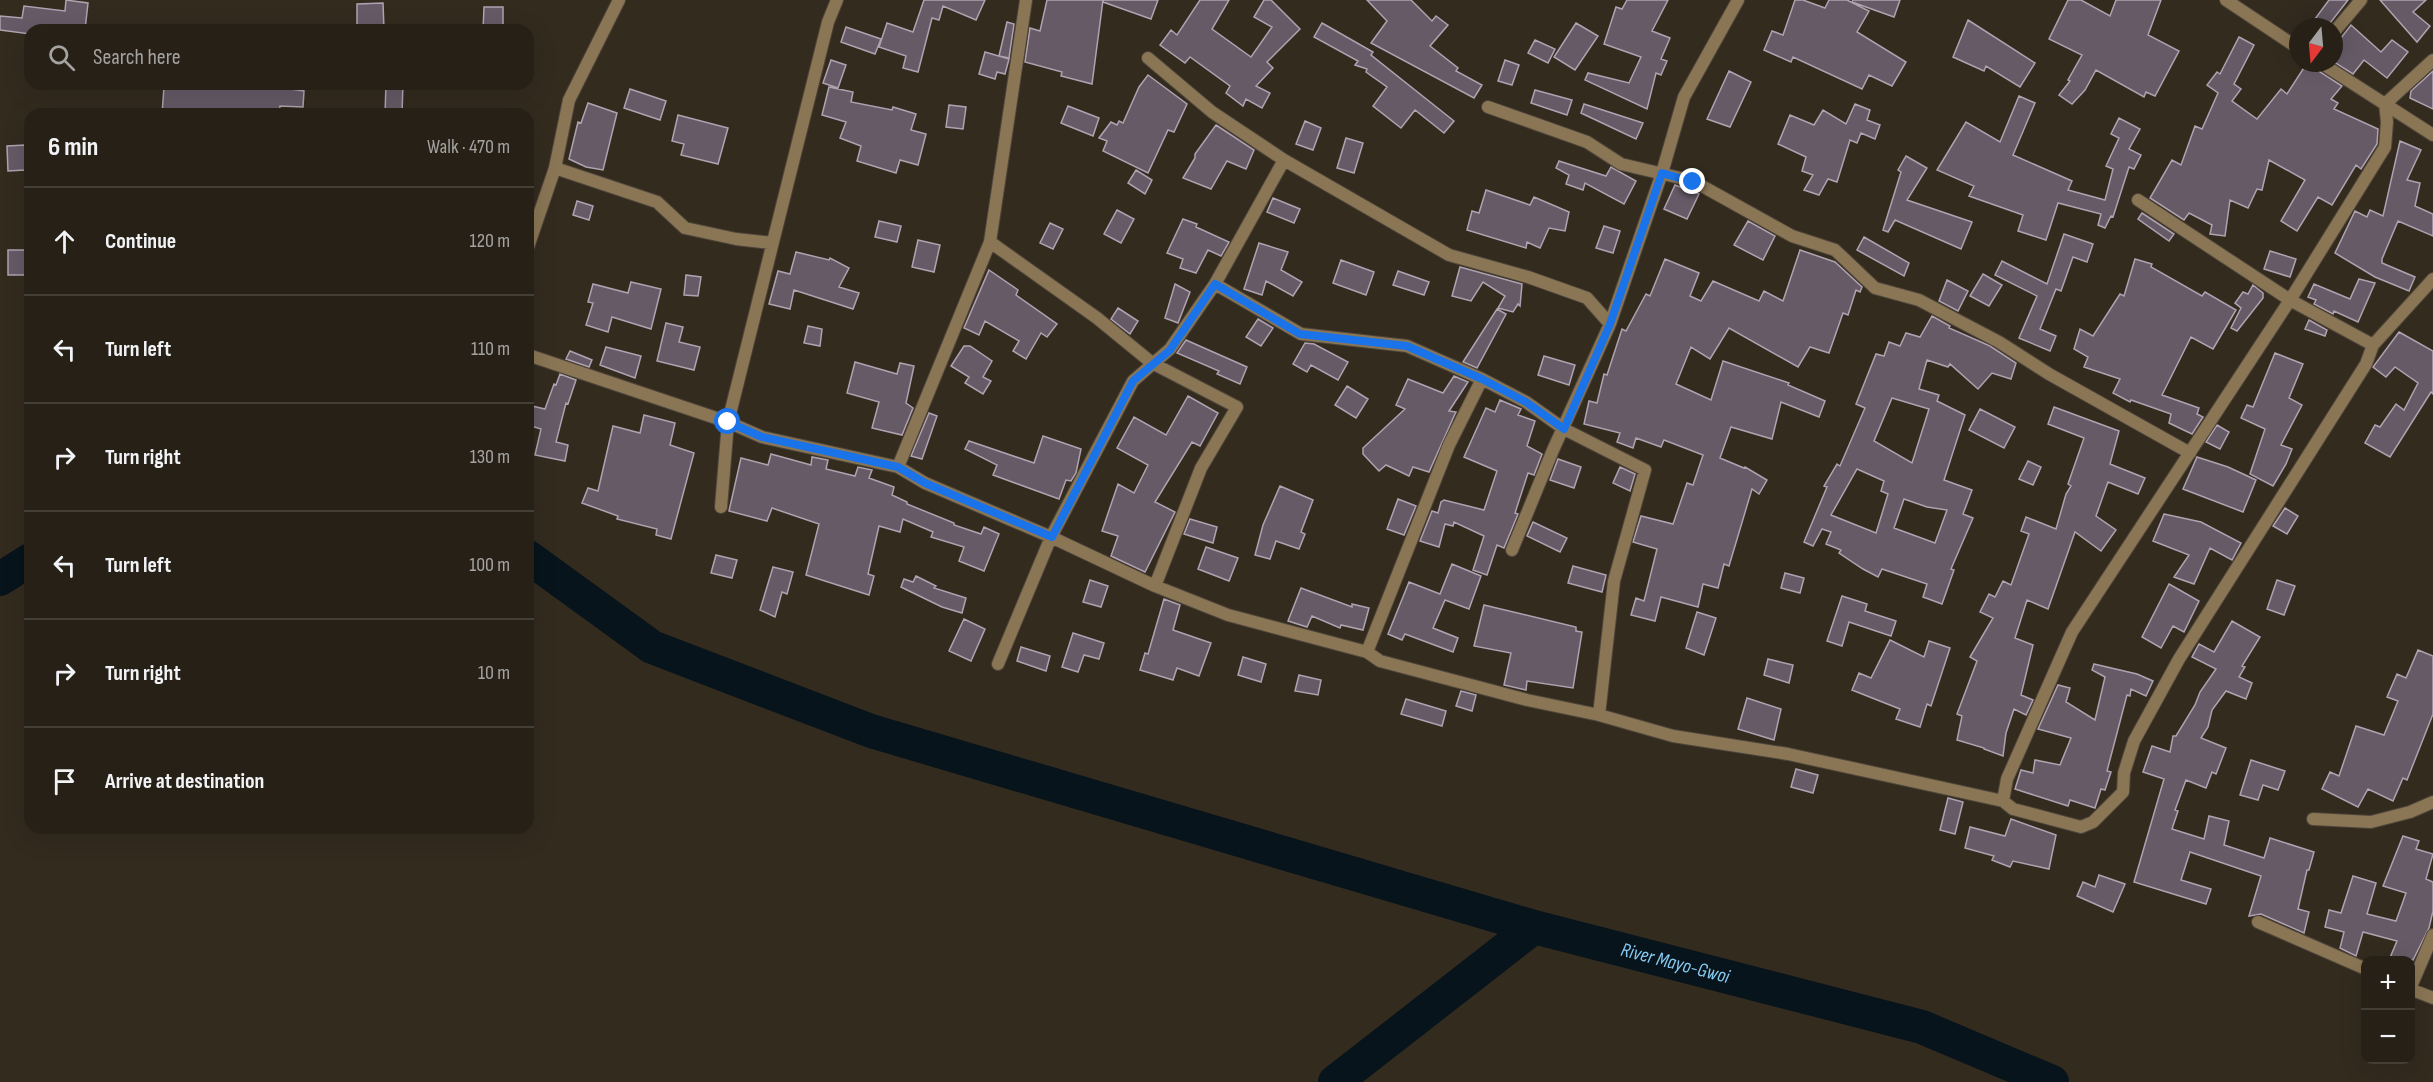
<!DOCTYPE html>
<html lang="en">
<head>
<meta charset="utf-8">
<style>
  :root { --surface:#272017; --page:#332d24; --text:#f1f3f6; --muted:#a4a3a1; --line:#433e36 }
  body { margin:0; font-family:"Sofia Sans Condensed",sans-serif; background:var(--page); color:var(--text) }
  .controls { position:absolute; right:18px; bottom:18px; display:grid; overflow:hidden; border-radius:12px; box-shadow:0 6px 24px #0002 }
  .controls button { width:54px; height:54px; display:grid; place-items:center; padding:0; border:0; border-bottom:2px solid var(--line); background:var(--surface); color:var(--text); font:30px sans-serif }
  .compass { position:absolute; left:2289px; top:18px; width:54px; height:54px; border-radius:50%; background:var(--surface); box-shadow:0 6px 24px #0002; rotate:196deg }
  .stop { position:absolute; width:18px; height:18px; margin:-14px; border:4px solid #1a73e8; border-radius:50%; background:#fff }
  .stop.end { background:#1a73e8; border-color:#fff; box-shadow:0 2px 6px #0008 }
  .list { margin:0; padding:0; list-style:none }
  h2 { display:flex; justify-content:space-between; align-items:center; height:78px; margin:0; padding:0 24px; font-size:26px }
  h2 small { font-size:20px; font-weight:400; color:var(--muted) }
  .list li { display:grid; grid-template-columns:39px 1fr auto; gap:18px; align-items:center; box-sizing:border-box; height:108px; padding:0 24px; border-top:2px solid var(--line) }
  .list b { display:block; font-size:22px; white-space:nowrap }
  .list em { font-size:20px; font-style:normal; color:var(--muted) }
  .icon { flex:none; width:33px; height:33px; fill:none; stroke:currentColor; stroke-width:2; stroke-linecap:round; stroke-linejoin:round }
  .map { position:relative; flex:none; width:2433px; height:1082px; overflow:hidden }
  .search { position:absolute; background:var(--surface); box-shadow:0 6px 24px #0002; left:24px; top:24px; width:510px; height:66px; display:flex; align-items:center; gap:15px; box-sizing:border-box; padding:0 21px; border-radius:18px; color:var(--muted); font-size:22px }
  .panel { position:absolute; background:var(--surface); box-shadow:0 6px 24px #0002; left:24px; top:108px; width:510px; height:726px; border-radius:18px }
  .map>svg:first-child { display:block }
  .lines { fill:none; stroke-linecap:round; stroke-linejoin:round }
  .river { stroke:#07141b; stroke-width:34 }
  .building { fill:#655a66; stroke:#b0a3b1; stroke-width:1.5; fill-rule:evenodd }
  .street-casing { stroke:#4f463b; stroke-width:14 }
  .street { stroke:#8a7655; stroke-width:12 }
  .route { stroke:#1a73e8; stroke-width:8 }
  .labels { text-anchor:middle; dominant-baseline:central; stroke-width:6; stroke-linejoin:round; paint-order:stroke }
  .water-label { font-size:20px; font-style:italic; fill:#86c9f1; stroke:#2a2216 }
</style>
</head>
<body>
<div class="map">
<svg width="2433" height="1082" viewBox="0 0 2433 1082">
  <rect width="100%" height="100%" fill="#342b1f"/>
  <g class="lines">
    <g class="river">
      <path d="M528,557L652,647L871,731L1534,927"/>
      <path d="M0,579L30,560"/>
      <path id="s1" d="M1335,1082L1534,927L1922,1027L2052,1082"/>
    </g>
  </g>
  <path class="building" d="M66,0L88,3L85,30H30V34L0,30V16L22,18L24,6L65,11Z
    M924,0H985L976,20L943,6L939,20L932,18L918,72L903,68L906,56L879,47L887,23L913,32Z
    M1047,0H1103L1092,84L1061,76L1062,72L1025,62L1030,28L1040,31Z
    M1104,0H1158L1151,19L1103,2Z
    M1200,0H1229L1212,29L1251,57L1272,27L1254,17L1264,0H1271L1300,29L1267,62L1273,68L1256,86L1270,93L1262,108L1246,99L1243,106L1226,93L1230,86L1190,57L1185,63L1160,45L1171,30L1177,35Z
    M1367,0H1411L1432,21L1436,16L1448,25L1430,46L1458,68L1456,71L1482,85L1474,98L1371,43L1387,21Z
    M1627,0H1668L1652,31L1670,38L1661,59L1667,61L1661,75L1656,73L1647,109L1585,80L1588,73L1629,83L1641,57L1604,44L1616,7L1622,9Z
    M1795,0H1803L1825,8L1829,0H1847L1869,11L1857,32L1906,62L1892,86L1869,75L1862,89L1793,57L1791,62L1764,50L1772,31L1783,35Z
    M1853,0H1900L1894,17L1852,2Z
    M2068,0H2081L2110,16L2116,0H2161L2148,35L2179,51L2155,96L2146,92L2144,97L2096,70L2085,90L2072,104L2059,95L2070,81L2068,80L2082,55L2049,39Z
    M2329,0H2348L2327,27H2309Z
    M2380,0H2426L2413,12L2430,26L2417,42Z
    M383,3L384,30H357V4Z
    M484,7H503V30H483Z
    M1968,20L2035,63L2020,87L1986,66L1984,71L1953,57Z
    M1007,22L1014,24L1009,58L999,56Z
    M1322,23L1373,52L1371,55L1454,121L1444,133L1415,110L1401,128L1373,106L1387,87L1366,72L1367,69L1355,65L1358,61L1314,37Z
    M1576,23L1598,36L1575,70L1554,57Z
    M2351,25L2381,52L2392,40L2408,52L2387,78L2364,60L2353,74L2334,62V47Z
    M846,27L881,39L875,54L841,42Z
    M2239,37L2254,45L2234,84L2241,89L2232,101L2257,119L2281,89L2287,94L2307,63H2313L2317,70L2342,86L2331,99L2338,103L2334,109L2378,129L2377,144L2361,169L2356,165L2332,205L2318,197L2297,231L2281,221L2305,180L2269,160L2262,190L2257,189L2248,208L2230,200L2225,236L2210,234L2212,225L2189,213L2184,220L2150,198L2172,160L2181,165L2195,126L2202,129L2218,93L2207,85L2217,72L2220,74Z
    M1535,40L1555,49L1548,63L1528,53Z
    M985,52L1009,59L1005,74L997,72L995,79L979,74Z
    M831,60L846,65L838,88L823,83Z
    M1505,60L1519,65L1512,85L1498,81Z
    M1729,71L1751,82L1730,127L1707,119Z
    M2433,71V109L2410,98L2411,91Z
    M1148,75L1187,104L1174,132L1168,130L1148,173L1103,151L1107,141L1099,138L1111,122L1117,125L1119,121L1123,123L1139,87Z
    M174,84H257L304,91L303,107L280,106L279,114H210V112L162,114L164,87H174Z
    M386,84H403L402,114H385Z
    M829,87L853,92L851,102L892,110L893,107L916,114L911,130L926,134L918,165L900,160L896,173L857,161L861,146L840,138L846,122L822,115Z
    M630,89L666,101L660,120L624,108Z
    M1535,90L1572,100L1567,115L1531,103Z
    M2019,96L2035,103L2013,155L2072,181L2068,190L2105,200L2113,169L2106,166L2119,138L2111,134L2119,118L2140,129L2129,149L2141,155L2134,169L2129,167L2113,217L2111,216L2105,228L2098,225L2101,214L2058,203L2046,240L2018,231L2023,215L1969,196L1974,186L1937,170L1966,122L2000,142Z
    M588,103L617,113L603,170L586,167L569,159L578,122L581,123Z
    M1584,104L1643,123L1636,139L1581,113Z
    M1855,104L1870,110L1867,120L1880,125L1875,139L1861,133L1857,143L1850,140L1837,182L1828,179L1819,195L1804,190L1813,175L1802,171L1806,157L1778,144L1790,115L1814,125L1823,110L1846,124Z
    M949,105L966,107L963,129L946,127Z
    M1068,106L1099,118L1093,136L1061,123Z
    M678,115L728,128L718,164L681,155L684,144L672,141Z
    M1305,121L1321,128L1313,150L1296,144Z
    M1216,125L1254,150L1246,169L1227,161L1211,189L1183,178L1195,158V154Z
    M1346,138L1363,143L1354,173L1337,168Z
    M2400,141L2421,150L2407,180L2420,183L2415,206L2433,214V236L2398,221L2382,259V263L2415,277L2409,291L2375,277L2335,253L2355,211L2367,217L2370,210L2383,216Z
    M25,145V170L8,171L7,146Z
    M1906,156L1927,168L1907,200L1972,222L1961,249L1895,220L1888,232L1883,230L1901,172L1898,170Z
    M1559,161L1606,176L1611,167L1636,181L1624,204L1585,183L1583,190L1566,184L1569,175L1556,168Z
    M1136,170L1152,180L1145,194L1128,183Z
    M1675,185L1699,194L1687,219L1664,209Z
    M1486,190L1530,205L1534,197L1569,212L1565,231L1549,228L1540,248L1527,242L1526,248L1467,230L1472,211L1479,213Z
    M1273,198L1300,209L1294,223L1267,212Z
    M577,201L593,206L589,220L573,215Z
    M1117,210L1134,219L1121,243L1104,234Z
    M2142,213L2174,234L2169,241L2138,219Z
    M1183,219L1197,224L1196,227L1229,242L1221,256L1208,250L1196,273L1180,268L1183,259L1167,253Z
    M879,221L901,226L897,242L875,237Z
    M1748,221L1775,236L1763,260L1734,245Z
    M1050,223L1063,229L1053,249L1040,243Z
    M1604,226L1620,231L1613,253L1596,248Z
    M2064,234L2093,244L2087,262L2073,257L2061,291L2056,289L2040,329L2056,336L2050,351L2019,338L2037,296L1995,275L2002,261L2047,284Z
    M1864,237L1909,263L1904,276L1857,250Z
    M918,240L940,245L934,272L912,267Z
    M1259,243L1288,252L1281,270L1302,282L1293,296L1266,281L1262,295L1244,289Z
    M8,250H30V275H8Z
    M1800,250L1835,262L1862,287L1860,292L1856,290L1848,315L1843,313L1829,353L1810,347L1798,367L1729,328L1710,359L1691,347L1676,384L1711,400L1723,361L1789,383L1788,385L1825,401L1819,417L1781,402L1772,439L1731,427L1720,458L1744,468L1745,467L1767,480L1759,494L1752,489L1729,566L1724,564L1718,588L1703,584L1698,607L1661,597L1655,621L1631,615L1636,598L1644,601L1657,549L1633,542L1641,516L1673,524L1687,483L1693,485L1703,455L1664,440L1661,447L1636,438L1633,448L1617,442L1620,433L1584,424L1589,401L1597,403L1604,374L1607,375L1622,329L1626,331L1646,294L1650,296L1665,259L1699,273L1690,296L1701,301L1713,281L1759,301L1764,291L1783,301Z
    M2270,251L2296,259L2290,277L2264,269Z
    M796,252L829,260L830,258L849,268L839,287L859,293L853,309L794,290L790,309L769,304L778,271L790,274Z
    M2135,259L2152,264L2151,267L2202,296L2205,292L2236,310L2213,349L2191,337L2162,395L2199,408L2197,414L2203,417L2192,434L2169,423L2171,414L2131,400L2130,402L2113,393L2120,379L2084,367L2088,357L2074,349L2080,329L2093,336L2120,294L2124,296Z
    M1341,260L1374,272L1366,295L1333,283Z
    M1460,267L1522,284L1520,306L1518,304L1513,312L1498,308L1505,296L1483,282L1471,301L1452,296Z
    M989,270L1018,290L1016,295L1057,324L1047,337L1041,333L1026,359L1013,351L1019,341L985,321L979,335L964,328Z
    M1398,271L1429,282L1424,295L1393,285Z
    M1983,274L2002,285L1989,306L1970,296Z
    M686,275L701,277L698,296L684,295Z
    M2359,279L2375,283L2358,322L2334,311L2333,314L2314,304L2316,300L2308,297L2314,284L2350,299Z
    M1947,280L1968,291L1958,311L1939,301Z
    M631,282L661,289L651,329L612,317L608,332L586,325L593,303L588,302L593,284L628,293Z
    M1175,284L1190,292L1178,323L1165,318Z
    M2253,285L2263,293V298L2237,331L2231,328L2241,308L2235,303L2243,292L2248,294Z
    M1118,308L1138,321L1130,334L1111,319Z
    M1497,309L1506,314L1477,368L1463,362Z
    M1932,316L1950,326L1949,328L1990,346L2016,363L2011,379L1992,373L1978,389L1950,364L1948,367L1927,360L1919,389L1939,395L1937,401L1965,415L1944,480L1972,490L1963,514L1973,518L1951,569L1954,570L1942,604L1923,597L1927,584L1882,569L1878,577L1863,569L1839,553L1841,550L1826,544L1831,532L1822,529L1813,546L1804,542L1827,487L1824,486L1837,464L1840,466L1865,408L1856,404L1876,354L1884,356L1889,342L1900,346L1906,333L1920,337ZM1892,398L1929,409L1912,463L1874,441ZM1857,469L1884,481L1881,491L1888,494L1876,533L1831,515ZM1904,499L1927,507L1947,510L1935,543L1894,528Z
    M1258,319L1273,328L1261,346L1246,337Z
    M2309,320L2327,330L2325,336L2305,329Z
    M666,323L683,327L679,342L700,347L694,370L657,361Z
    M808,326L822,329L820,346L804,343Z
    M2399,332L2433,351V394L2431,392L2390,457L2365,443L2375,425L2380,427L2396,404L2404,410L2418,383L2395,367L2386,377L2373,367Z
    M1186,340L1247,367L1240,384L1217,374L1219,371L1177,353Z
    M1305,343L1314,344L1348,362L1338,380L1311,365L1307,372L1293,364Z
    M964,346H970L992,361L983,377L991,381L983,394L965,383L969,377L951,366Z
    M606,347L641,356L635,378L600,365Z
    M570,351L592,360L589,367L566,359Z
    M2275,353L2303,364L2289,398L2302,405L2281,445L2292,449L2286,464L2273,486L2250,474L2265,429L2241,418L2247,405L2253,407Z
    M1544,356L1575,365L1569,385L1538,375Z
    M855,362L897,374L900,363L914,366L906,403L913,408L902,435L872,428L879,402L847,393Z
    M560,374L576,380L568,404L566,403L556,442L568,445L565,461L535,455L541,429L528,425V405L545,409L554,384L556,385Z
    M1454,376L1468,382L1449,411L1456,412L1455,414L1429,472L1413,467L1409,476L1386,465L1379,471L1363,454V448L1405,409L1396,405L1408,379L1443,393Z
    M1347,386L1368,399L1356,418L1335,405Z
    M1188,396L1218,413L1200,446L1192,442L1155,502L1175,512L1145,572L1111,556L1118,536L1102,531L1118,484L1134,493L1148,465L1117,448L1134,417L1166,435Z
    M1500,400L1521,409L1518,415L1535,421L1527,446L1542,454L1534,475L1528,473L1515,513L1518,514L1504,548L1497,545L1487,575L1473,570L1484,536L1454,522L1453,526L1445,524L1439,547L1420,541L1432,511L1438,513L1441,502L1444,500L1484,510L1497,471L1464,457L1486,408L1495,412Z
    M2054,407L2119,431L2110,464L2145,478L2138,494L2108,482L2096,516L2116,530L2101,551L2075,532L2048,609L2027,600L2015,638L2033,645L2021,695L2033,700L2026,715L2014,709L2006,733L2003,756L1984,749V748L1957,740L1962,716L1957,714L1977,661L1970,657L1993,618L1980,612L1989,594L1995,597L2003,581L2011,585L2029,534L2021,531L2026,517L2056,529L2066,494L2071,486L2068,484L2084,438L2048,424Z
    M1980,409L2015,427L2004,448L1969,430Z
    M929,413L937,416L922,459L911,456Z
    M644,415L675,423L670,445L694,453L671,539L656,535L657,529L617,519L618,516L582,503L588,488L598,491L613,426L640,433Z
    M2217,425L2229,432L2220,449L2206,442Z
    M1043,436L1081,449L1076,473L1071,481L1066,480L1059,499L993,475L997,465L965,449L969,441L1034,463Z
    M771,454L811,465L812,457L828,460L826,469L855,476L858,467L872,470L869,478L894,487L892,495L907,502V504L954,523V525L981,534L984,527L999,534L984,571L959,561L964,547L931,537L933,532L903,519L900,532L879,526L868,574L874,576L869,595L806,575L819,524L772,508L767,521L729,511L741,458L768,465Z
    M2197,457L2228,467L2256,480L2243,512L2183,489Z
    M1558,459L1581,467L1574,488L1550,480Z
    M2028,461L2041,467L2033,485L2019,479Z
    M1620,467L1635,474L1630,491L1613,483Z
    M1280,486L1313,500L1301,532L1305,534L1299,549L1276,541L1270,559L1255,555L1263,525Z
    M1398,499L1416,506L1404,535L1387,529Z
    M2285,508L2298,516L2287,534L2273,526Z
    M2164,514L2201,522L2241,543L2232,560L2210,548L2194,584L2174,577L2189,555L2153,541Z
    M1190,519L1217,527L1213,543L1184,534Z
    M1533,522L1567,538L1560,552L1527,536Z
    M1206,547L1238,558L1229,581L1198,569Z
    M716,555L737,560L732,578L711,573Z
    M1452,564L1481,576L1469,609L1445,600L1433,628L1458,638L1453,652L1405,634L1402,640L1388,634L1409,582L1440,594Z
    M1573,566L1606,575L1602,592L1568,583Z
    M773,567L793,572L787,594L782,592L775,617L760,610Z
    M1785,573L1804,578L1800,593L1781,588Z
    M916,576L936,586L934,588L966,598L962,613L942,607L901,587L904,579L913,582Z
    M1090,580L1108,586L1101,607L1083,602Z
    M2277,580L2295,586L2284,615L2267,609Z
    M2169,584L2199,601L2184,632L2173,626L2161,648L2142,637Z
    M1301,588L1352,607V604L1369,608L1363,630L1341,625L1340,628L1312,616L1307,627L1288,621Z
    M1842,596L1867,604L1865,611L1896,621L1891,636L1849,622L1842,646L1827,641Z
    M1164,599L1180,605L1173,630L1211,643L1199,676L1177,668L1173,680L1140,670L1145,653L1148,654Z
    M1484,605L1576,627V631L1582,632L1573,688L1527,681L1526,690L1504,685L1511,653L1474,646Z
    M1697,612L1716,618L1704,655L1686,648Z
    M964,619L985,629L971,661L949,651Z
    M2232,621L2260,637L2242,666L2245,667L2239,677L2252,683L2246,699L2226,691L2212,710L2208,727L2201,738L2226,748L2216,774L2212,772L2206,788L2186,780L2175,810L2178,811L2172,829L2204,839L2209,816L2229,821L2224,845L2264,858L2270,838L2314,852L2309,870H2307L2298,909L2309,912L2304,933L2261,914L2249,916L2261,876L2190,852L2181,880L2211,889L2206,904L2134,882L2164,779L2143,772L2152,746L2170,752L2173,736H2176L2195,705L2200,692L2216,669L2192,657L2199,644L2214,652Z
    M1073,633L1104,643L1099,659L1084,655L1078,672L1062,667Z
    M1890,640L1924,657L1929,641L1950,648L1931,706L1927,704L1920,727L1896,719L1900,709L1852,690L1859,673L1871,678Z
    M1021,647L1050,656L1046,671L1017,661Z
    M2418,650L2433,656V714L2407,780L2403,778L2393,801L2368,789L2358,807L2322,789L2330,772L2339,776L2356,726L2384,735L2398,701L2387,697L2397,674L2406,678Z
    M1243,657L1266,664L1261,682L1238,675Z
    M1768,659L1793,665L1789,683L1764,675Z
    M2094,664L2137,674L2153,681L2146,696L2131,689L2130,696L2127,695L2107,771L2111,772L2105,790L2101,789L2095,808L2070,800L2068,806L2015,789L2021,770L2033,773L2035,760L2060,765L2071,738L2038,729L2058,685L2070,688L2066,702L2095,720L2105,677L2092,670Z
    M1299,675L1321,680L1318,695L1295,691Z
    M1461,691L1476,695L1472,711L1456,706Z
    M1747,698L1781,709L1774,740L1738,729Z
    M1406,699L1446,711L1442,726L1401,714Z
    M2251,760L2285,771L2278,790L2263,785L2258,800L2240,795Z
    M1796,769L1818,775L1813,793L1791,787Z
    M1948,798L1963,802L1955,834L1940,830Z
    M2011,819L2056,835L2049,869L2013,861L2010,867L1992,860L1994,856L1965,848L1970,827L2005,836Z
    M2403,836L2419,841L2416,849L2433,854L2426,879L2433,882V911L2429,928L2413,960H2389L2397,941L2363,932L2356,956L2340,948L2344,932L2325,927L2329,910L2341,913L2353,876L2376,883L2367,914L2396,921L2406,893L2383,886Z
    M2099,875L2125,884L2113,912L2077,896L2083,882L2095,887Z"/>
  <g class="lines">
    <defs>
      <path id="street" d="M1026,0L990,242L898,467L925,483L1051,537L1155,586L1228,615L1367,652L1380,661L1527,700L1599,715L1673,736L1788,754L2003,801L2013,809L2081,827L2093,822L2123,792L2124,773L2134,741L2179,659L2366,364L2373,345L2433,279
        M2226,0L2298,48
        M2334,32L2361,0
        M1148,58L1212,112L1284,160L1449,255L1528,277L1587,298L1610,324
        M2321,63L2433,135
        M1488,107L1587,142L1621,164L1693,181L1792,236L1835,250L1875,288L1919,300L1999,342L2049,374L2190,453
        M555,168L657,202L685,228L736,239L772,243
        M2138,200L2290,300L2373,345
        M990,242L1097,318L1152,363L1237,407L1201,468L1155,586
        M528,247L555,168L569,100L619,0
        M1215,284L1301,334L1407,346L1482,379L1526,402L1564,429L1645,470L1614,581L1599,715
        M528,355L728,422L762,437L898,467
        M721,507L728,422L828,22L837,0
        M1512,550L1553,450L1610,324L1662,173L1684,97L1738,0
        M1367,652L1449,445L1482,379
        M998,664L1051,537L1133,381L1170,349L1215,284L1284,160
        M2003,801L2007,779L2072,632L2290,300L2385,147L2387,122L2385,104L2433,60
        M2313,819L2371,822L2410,812L2433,802
        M2258,922L2366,969
        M2433,935L2410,989L2433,998"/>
    </defs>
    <use href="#street" class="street-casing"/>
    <use href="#street" class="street"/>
  </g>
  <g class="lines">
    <path class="route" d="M728,422L762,437L898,467L925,483L1052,537L1133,381L1170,350L1215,284L1300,334L1407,346L1482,379L1526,402L1564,429L1610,324L1662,173L1693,182"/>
  </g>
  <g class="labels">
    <g class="water-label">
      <text stroke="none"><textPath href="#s1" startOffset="398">River Mayo-Gwoi</textPath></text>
    </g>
  </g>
</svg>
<div class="controls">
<button>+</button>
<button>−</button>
</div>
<svg class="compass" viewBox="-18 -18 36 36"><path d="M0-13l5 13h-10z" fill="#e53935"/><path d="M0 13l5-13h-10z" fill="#a4a3a1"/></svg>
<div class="stop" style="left:728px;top:422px"></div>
<div class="stop end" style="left:1693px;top:182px"></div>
<div class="search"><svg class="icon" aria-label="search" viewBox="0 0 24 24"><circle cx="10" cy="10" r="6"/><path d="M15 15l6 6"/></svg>Search here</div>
<section class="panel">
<h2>6 min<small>Walk · 470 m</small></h2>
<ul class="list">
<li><svg class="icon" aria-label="ahead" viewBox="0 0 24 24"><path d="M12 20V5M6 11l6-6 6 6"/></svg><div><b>Continue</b></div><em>120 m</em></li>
<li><svg class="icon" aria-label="left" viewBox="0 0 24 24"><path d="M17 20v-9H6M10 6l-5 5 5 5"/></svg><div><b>Turn left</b></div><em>110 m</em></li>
<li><svg class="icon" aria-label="right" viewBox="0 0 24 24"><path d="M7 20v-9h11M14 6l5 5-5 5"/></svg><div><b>Turn right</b></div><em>130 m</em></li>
<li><svg class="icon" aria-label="left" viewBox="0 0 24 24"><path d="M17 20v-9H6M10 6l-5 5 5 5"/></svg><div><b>Turn left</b></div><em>100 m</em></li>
<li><svg class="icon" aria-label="right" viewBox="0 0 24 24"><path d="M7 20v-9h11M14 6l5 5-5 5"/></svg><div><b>Turn right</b></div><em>10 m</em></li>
<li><svg class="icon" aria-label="arrive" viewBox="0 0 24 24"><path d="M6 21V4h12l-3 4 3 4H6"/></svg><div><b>Arrive at destination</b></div></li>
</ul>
</section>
</div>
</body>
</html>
